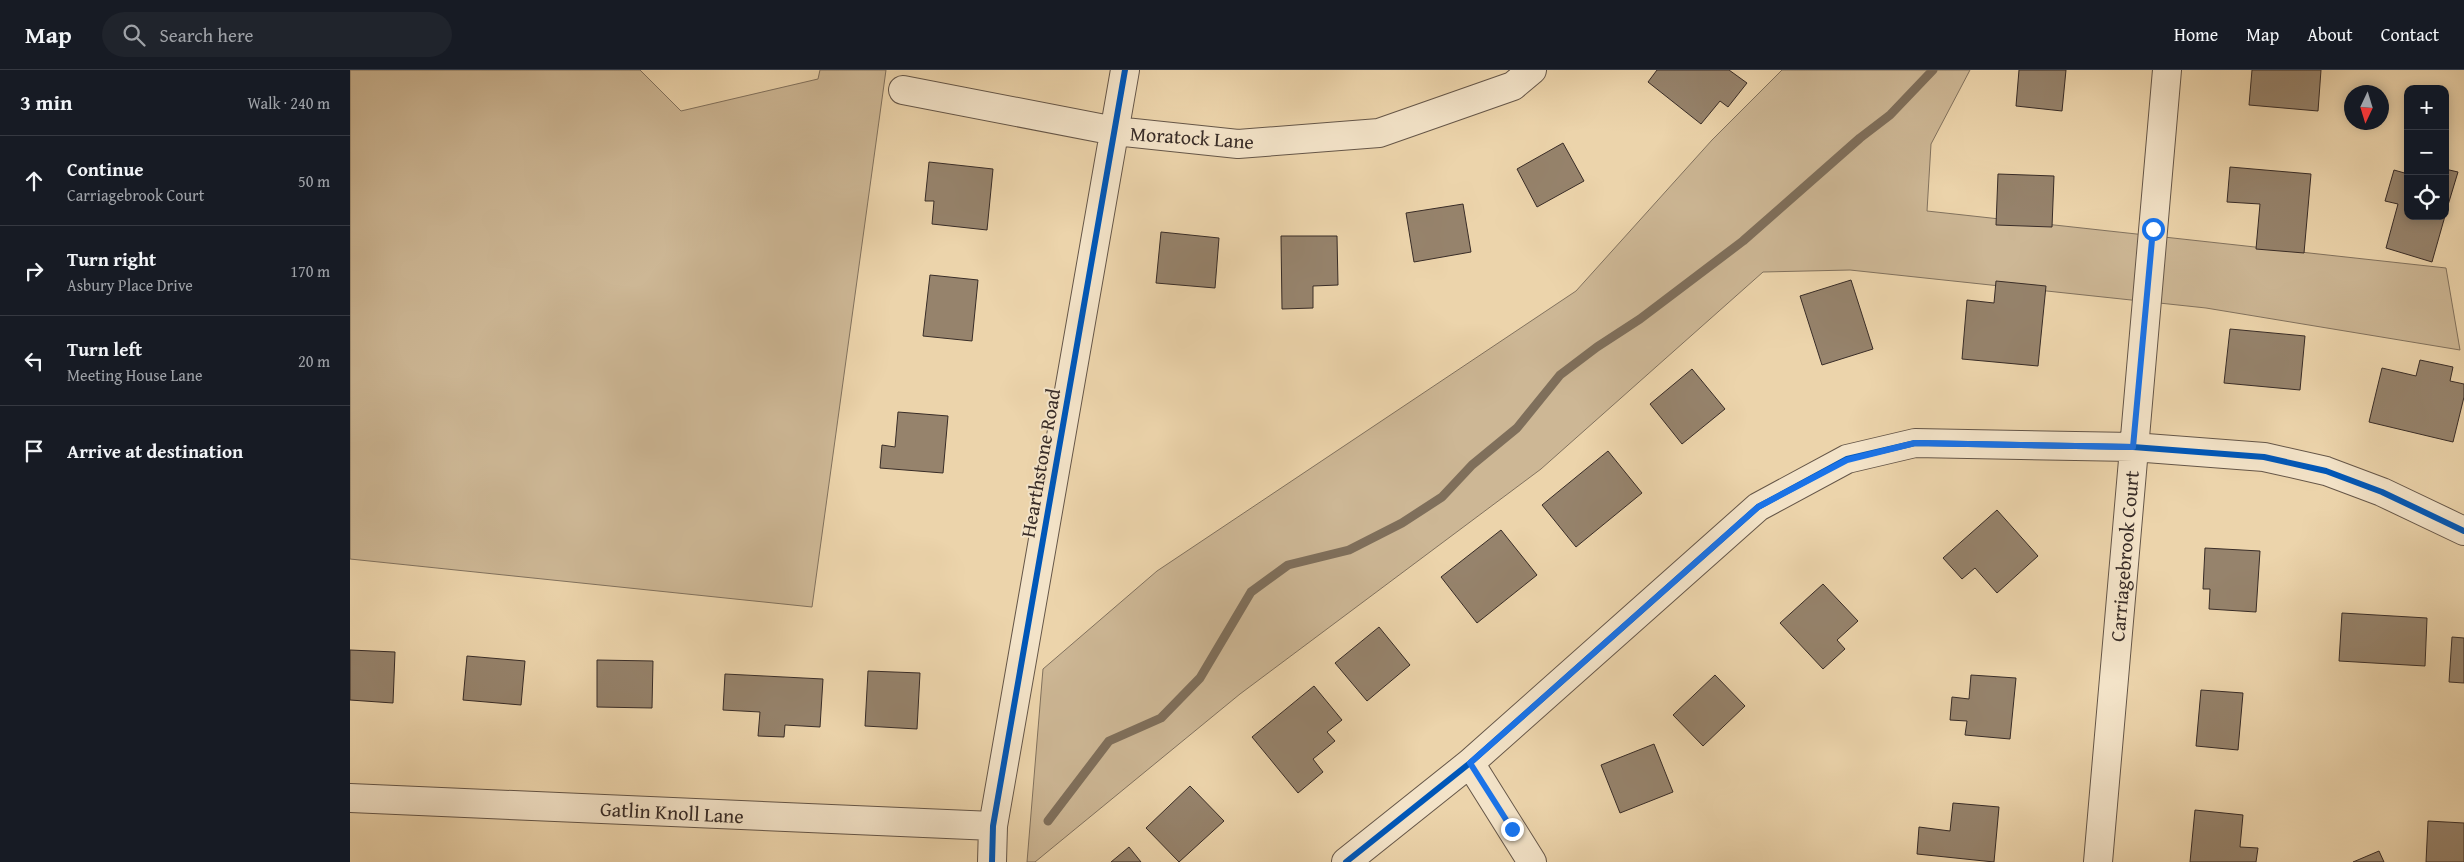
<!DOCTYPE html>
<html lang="en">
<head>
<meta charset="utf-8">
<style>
  :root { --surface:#171b24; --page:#20242c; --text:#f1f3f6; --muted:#9ea1a6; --line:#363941 }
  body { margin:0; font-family:"Gentium Book Plus",serif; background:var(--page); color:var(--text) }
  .controls { position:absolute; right:15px; top:15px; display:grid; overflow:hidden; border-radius:10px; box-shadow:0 2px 12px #0003 }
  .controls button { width:45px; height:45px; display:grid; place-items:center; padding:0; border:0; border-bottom:1px solid var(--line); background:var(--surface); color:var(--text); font:25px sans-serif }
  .compass { position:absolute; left:1994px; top:15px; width:45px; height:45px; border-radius:50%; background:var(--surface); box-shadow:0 2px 12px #0003; rotate:184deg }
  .stop { position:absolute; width:15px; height:15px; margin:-11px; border:4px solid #1a73e8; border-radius:50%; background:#fff }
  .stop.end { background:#1a73e8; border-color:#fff; box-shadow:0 1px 5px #0008 }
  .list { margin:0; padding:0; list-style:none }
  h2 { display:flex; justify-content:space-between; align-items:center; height:65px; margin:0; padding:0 20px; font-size:21px }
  h2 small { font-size:16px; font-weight:400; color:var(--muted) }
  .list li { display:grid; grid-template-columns:32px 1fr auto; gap:15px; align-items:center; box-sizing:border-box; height:90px; padding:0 20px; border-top:1px solid var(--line) }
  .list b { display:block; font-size:19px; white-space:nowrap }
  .list p { margin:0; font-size:16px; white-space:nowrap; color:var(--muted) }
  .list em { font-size:16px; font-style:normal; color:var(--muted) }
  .icon { flex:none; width:28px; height:28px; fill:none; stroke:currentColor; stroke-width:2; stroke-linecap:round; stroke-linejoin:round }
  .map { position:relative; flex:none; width:2114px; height:792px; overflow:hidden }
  header { display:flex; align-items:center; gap:30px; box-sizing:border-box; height:70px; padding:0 25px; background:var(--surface); border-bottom:1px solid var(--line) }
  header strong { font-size:24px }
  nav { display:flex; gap:28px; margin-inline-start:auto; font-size:18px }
  .search { width:350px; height:45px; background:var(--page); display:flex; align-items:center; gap:12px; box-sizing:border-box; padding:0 18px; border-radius:28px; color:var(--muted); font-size:19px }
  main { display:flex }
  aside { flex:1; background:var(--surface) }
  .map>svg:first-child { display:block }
  .green { fill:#cdb795; stroke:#82725e }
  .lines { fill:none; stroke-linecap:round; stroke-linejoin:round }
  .stream { stroke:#7f6f5b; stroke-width:9 }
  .building { fill:#96836c; stroke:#382c27 }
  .minor-casing { stroke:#655648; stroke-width:30 }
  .minor { stroke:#f3e3c8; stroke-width:28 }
  .cycleway-casing { stroke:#f3e3c8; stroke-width:9 }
  .cycleway { stroke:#0057b8; stroke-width:6 }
  .route { stroke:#1a73e8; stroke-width:6 }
  .labels { text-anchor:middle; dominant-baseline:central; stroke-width:4; stroke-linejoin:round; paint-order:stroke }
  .street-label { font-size:20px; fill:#382c27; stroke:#f3e3c8 }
</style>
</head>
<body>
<header>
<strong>Map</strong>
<div class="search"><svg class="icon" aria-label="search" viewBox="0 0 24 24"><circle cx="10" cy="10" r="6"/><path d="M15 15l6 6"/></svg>Search here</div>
<nav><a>Home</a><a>Map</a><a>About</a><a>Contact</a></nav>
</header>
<main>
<aside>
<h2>3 min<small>Walk · 240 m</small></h2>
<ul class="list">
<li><svg class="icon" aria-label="ahead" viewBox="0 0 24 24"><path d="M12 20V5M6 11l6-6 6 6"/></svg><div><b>Continue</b><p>Carriagebrook Court</p></div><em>50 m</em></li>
<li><svg class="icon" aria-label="right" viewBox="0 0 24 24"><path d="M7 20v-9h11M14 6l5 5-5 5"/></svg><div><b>Turn right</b><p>Asbury Place Drive</p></div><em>170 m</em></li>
<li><svg class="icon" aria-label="left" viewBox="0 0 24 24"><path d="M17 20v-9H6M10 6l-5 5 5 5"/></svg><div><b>Turn left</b><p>Meeting House Lane</p></div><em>20 m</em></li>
<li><svg class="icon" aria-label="arrive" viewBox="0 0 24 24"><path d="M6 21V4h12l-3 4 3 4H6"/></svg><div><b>Arrive at destination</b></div></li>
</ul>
</aside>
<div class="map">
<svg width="2114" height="792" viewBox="0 0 2114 792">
  <rect width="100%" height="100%" fill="#ecd4ab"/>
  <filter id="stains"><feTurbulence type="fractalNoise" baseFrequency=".004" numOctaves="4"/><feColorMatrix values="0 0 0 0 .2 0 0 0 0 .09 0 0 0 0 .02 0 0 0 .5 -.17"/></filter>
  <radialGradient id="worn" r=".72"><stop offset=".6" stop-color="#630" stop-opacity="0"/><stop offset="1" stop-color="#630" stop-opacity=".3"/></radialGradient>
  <path class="green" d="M0,0H290L331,41L468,9L470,0H536L462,537L0,489Z
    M1432,0H1620L1581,74L1577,141L2096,198L2110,280L1856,238L1500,200L1413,202L1191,399L890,624L685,792H677L693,599L807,501L1226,221L1362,70Z"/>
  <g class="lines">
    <path class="stream" d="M698,751L759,671L811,648L850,608L901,522L938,495L999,480L1052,453L1092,427L1122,395L1167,358L1210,305L1247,277L1290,249L1393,171L1510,68L1540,45L1583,0"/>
  </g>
  <path class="building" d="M1307,0H1379L1397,13L1378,37L1370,31L1351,54L1298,12Z
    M1669,0H1716L1712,41L1666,36Z
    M1902,0H1971L1968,41L1899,35Z
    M1213,73L1234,111L1187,137L1167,99Z
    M579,92L643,99L637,160L582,154L584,131H575Z
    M1880,97L1961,104L1954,183L1906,179L1910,134L1877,132Z
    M2095,99L2108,102L2095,145Z
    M2044,100L2058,104V146H2095L2082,192L2036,178L2048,134L2035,131Z
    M1648,104L1704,106L1702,157L1646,155Z
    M1113,134L1121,182L1064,192L1056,143Z
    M811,162L869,168L865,218L806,213Z
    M931,166H987L988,215L963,216V238L932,239Z
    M580,205L628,210L622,271L573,266Z
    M1501,210L1523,279L1472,295L1450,226Z
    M1646,211L1696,216L1688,296L1612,289L1617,230L1644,233Z
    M1880,259L1955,266L1950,320L1874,313Z
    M2070,290L2103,297L2100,311L2114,314V327L2103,372L2019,352L2032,298L2066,306Z
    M1342,299L1375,339L1332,374L1300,334Z
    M548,342L598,346L593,403L530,398L532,375L545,377Z
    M1258,381L1292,423L1226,477L1192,435Z
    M1647,440L1688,486L1647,523L1625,498L1612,509L1593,488Z
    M1151,460L1187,505L1127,553L1091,507Z
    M1855,478L1910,481L1906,542L1859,539L1860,519H1853Z
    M1473,514L1508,551L1487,570L1495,579L1473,599L1430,553Z
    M1992,543L2077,548L2075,596L1989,591Z
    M1029,557L1060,595L1017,631L985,593Z
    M2102,567L2114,568V613L2099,612Z
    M0,580L45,582L43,633L0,630Z
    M117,586L175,591L171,635L113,630Z
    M247,590L303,591L302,638L247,637Z
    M518,601L570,603L567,659L515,656Z
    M375,604L473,609L470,657L435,655L434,667L408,666L410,642L373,640Z
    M1365,605L1395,636L1353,676L1323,645Z
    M1621,605L1666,608L1660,669L1615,665L1617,651L1600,650L1602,627L1619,629Z
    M964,616L992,650L977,662L985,671L963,689L973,702L948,723L902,667Z
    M1851,620L1893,623L1888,680L1846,676Z
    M1304,674L1323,722L1270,743L1251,695Z
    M840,716L874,751L829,792L796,758Z
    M1603,733L1649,737L1644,792L1567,784L1569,757L1600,761Z
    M1845,740L1893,745L1890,777L1908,778L1906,792H1840Z
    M2078,751L2114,753V792H2076Z
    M779,777L791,792H761Z
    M2029,781L2034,792H2003Z"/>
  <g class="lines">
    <defs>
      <path id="minor" d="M553,20L765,61L888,74L1029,63L1163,16L1182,0
        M1120,693L1182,792
        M0,728L643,756
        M642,792L643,756L775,0
        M996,792L1120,693L1408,437L1497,389L1565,373L1783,377L1914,387L1976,401L2032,422L2114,461
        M1748,792L1817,0"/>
    </defs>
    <use href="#minor" class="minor-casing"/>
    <use href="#minor" class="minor"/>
    <defs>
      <path id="cycleway" d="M642,792L643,756L775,0
        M996,792L1120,693L1408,437L1497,389L1565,373L1783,377L1914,387L1976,401L2032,422L2114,461"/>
    </defs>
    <use href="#cycleway" class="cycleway-casing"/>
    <use href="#cycleway" class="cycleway"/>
  </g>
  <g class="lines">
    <path class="route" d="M1162,759L1120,693L1408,437L1497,390L1565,373L1783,377L1803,159"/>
  </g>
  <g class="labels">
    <g class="street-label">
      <text transform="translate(842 67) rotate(4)">Moratock Lane</text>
      <text transform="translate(690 393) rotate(-80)">Hearthstone Road</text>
      <text transform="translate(1774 486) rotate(-85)">Carriagebrook Court</text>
      <text transform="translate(322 742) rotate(3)">Gatlin Knoll Lane</text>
    </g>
  </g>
  <rect width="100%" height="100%" filter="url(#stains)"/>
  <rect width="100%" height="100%" fill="url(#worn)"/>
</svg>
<div class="controls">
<button>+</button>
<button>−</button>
<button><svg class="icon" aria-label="locate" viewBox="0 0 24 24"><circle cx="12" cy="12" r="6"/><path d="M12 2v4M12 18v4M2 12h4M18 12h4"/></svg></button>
</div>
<svg class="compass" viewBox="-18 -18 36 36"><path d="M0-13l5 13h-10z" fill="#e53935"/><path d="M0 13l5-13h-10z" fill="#9ea1a6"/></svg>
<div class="stop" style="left:1803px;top:159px"></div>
<div class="stop end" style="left:1162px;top:759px"></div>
</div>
</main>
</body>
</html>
